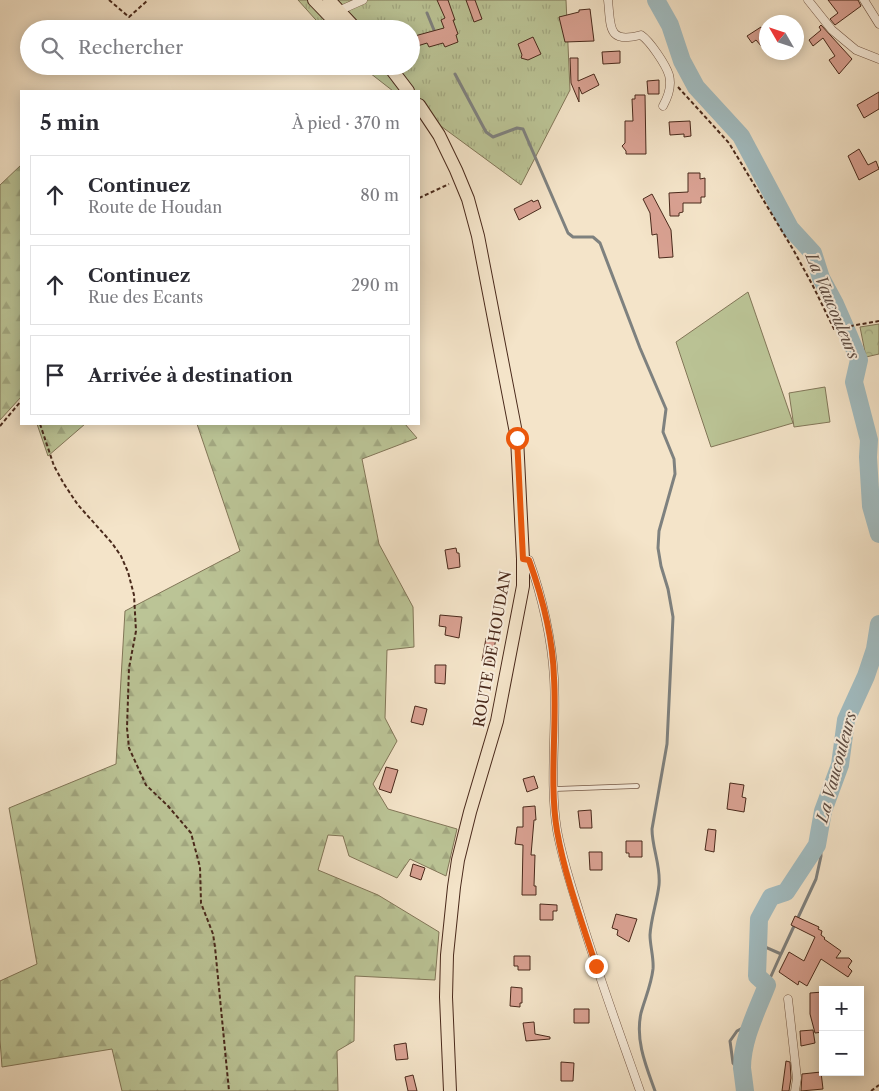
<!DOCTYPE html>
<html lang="fr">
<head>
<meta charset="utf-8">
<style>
  :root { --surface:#fff; --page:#f7f7f7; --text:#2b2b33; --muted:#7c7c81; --line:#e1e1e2 }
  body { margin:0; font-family:"Libre Caslon Text",serif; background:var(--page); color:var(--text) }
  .controls { position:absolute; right:15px; bottom:15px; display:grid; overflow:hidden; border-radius:0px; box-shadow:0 2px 12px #0003 }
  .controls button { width:45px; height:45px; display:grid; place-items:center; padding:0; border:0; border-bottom:1px solid var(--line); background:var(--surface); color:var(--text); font:25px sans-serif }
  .compass { position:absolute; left:759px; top:15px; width:45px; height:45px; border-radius:50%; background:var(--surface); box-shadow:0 2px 12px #0003; rotate:309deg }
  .stop { position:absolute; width:15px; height:15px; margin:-11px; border:4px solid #ea580c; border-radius:50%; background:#fff }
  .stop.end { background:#ea580c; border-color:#fff; box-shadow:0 1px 5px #0008 }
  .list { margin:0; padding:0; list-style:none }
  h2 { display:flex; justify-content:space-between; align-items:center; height:65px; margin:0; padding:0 20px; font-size:21px }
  h2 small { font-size:16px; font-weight:400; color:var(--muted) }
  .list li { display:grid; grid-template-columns:32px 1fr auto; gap:15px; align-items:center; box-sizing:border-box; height:80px; margin:0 10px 10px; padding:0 10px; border:1px solid var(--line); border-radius:0px }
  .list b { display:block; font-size:19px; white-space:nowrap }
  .list p { margin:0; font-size:16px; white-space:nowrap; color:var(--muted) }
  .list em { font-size:16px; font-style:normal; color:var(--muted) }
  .icon { flex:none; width:28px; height:28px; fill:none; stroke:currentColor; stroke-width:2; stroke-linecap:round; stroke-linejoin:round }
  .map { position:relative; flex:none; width:879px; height:1091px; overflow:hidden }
  .search { position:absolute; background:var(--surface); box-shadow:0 2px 12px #0003; left:20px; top:20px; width:400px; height:55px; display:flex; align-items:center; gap:12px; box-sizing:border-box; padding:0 18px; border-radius:28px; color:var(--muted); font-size:19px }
  .panel { position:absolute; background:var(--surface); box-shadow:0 2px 12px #0003; left:20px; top:90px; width:400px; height:335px; border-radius:0px }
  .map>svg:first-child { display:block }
  .grass { fill:url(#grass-tufts); stroke:#827658 }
  .forest { fill:url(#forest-firs); stroke:#827658 }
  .park { fill:url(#park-crowns); stroke:#827658 }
  .pitch { fill:#bbc496; stroke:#827658 }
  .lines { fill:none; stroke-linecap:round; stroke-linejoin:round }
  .stream { stroke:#7e817f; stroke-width:3 }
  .river { stroke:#a1bcc1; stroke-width:18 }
  .building { fill:#d9a192; stroke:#49291b }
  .service-casing { stroke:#745846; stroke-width:5.5 }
  .minor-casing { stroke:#745846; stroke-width:9 }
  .primary-casing { stroke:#49291b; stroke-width:14 }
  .path { stroke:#49291b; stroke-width:2; stroke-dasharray:4 2.5; stroke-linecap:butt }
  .service { stroke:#f8eddc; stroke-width:4 }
  .minor { stroke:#f8eddc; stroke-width:8 }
  .primary { stroke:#f4e4c9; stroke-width:12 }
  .route { stroke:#ea580c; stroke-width:6 }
  .labels { text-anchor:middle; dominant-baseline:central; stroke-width:4; stroke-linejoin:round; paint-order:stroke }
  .street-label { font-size:15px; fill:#49291b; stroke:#f8eddc }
  .water-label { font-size:16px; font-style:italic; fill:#5f4e44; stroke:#f8eddc }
</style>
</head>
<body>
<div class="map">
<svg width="879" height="1091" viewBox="0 0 879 1091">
  <defs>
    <pattern id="grass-tufts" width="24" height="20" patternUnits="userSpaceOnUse" patternTransform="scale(1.25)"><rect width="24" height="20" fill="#bbc496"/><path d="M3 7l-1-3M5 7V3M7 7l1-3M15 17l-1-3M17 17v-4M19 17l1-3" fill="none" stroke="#a2a881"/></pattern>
    <pattern id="forest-firs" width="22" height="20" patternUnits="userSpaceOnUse" patternTransform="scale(1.25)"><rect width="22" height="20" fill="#bbc496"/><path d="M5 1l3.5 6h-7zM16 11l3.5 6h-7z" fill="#a2a881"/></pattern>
    <pattern id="park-crowns" width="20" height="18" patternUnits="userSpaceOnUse" patternTransform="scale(1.25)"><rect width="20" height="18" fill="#bbc496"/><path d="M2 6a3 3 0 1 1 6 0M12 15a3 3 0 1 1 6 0" fill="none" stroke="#a2a881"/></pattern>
  </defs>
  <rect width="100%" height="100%" fill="#f4e4c9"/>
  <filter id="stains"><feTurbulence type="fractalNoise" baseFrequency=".004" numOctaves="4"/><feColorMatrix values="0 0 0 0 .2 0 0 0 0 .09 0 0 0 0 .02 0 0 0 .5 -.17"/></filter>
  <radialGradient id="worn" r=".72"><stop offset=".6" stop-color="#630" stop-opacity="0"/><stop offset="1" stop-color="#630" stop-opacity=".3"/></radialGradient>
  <path class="grass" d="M298,0H566L570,90L521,185L419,110V91H393L361,66H411V29H324Z"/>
  <path class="forest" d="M21,165V397L0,420V185Z
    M37,424H85L48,456Z
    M197,424H405L417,438L362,459L379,544L413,607L414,647L387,650L385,718L397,741L373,784L388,809L457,829L446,876L410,859L397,878L349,856L343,836L328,835L318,870L378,895L439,932L435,980L355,976L354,1041L337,1051L338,1091H122L112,1049L2,1067L0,1040V981L37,964L9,808L116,764L125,611L240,551Z"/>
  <path class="park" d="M879,324V354L866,357L860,327Z"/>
  <path class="pitch" d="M748,292L793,423L711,447L676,342Z
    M825,387L830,422L794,427L789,393Z"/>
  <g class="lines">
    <path class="stream" d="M427,13L436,35
      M455,74L486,132L493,137L517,128L523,129L568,233L573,237H593L600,243L640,348L666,409L663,432L674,459L675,474L659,531L658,548L661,566L668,589L673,617L667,744L652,829C652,848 661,866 659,885C657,902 651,918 650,935C650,946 654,958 653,969C651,986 645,998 641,1013C635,1040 646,1066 655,1091
      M758,944L781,954L767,985
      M781,954L816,879L821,856L820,832
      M743,1075L733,1063L730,1041L737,1031L752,1023"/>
    <path class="river" d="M656,0L670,25L682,61L696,87L741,136L790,228L813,253L821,278L835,304L849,336L859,360L854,382L869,440L868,457L871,506L879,534
      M745,1091C744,1083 743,1075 742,1068C742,1039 757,1011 767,985L757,976L759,919L771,897L786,892L817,845L823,811L840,765L846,720L866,676L875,649L879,624"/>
  </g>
  <path class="building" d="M437,0H448L455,20H453L458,34L456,35L458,42L445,47L443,43L429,47L427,43L411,48V37L444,28L441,20L445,18Z
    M466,0H475L482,19L474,22Z
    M828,0H858L861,6L835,25L830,19L838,13Z
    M590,9L594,41L565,42L559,17L579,12V10Z
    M821,25L852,59L839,74L829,60L835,56L823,38L813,46L809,40L821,30L819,27Z
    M761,27L766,35V44L762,47L756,40L752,43L747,36Z
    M533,37L541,54L528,60L521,58L522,55L518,44Z
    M620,51V63L603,64L602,52Z
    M570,58H578V81L594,74L599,85L582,94L579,87V102L571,83Z
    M659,80V94H648L647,81Z
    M879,92V109L864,118L857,105Z
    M635,95H645L646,154H626V151L622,146L625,143V121H633L632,99H635Z
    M690,121L691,136L684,137V134L670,135L669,122Z
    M859,149L868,165L876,161L879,169L859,180L848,156Z
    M688,173H700V179L705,178V197H701V203H683V212L679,213V216H670L669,193L688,192Z
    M652,194L671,230L673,257L659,258L657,234L652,235L650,213L643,199Z
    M532,200L533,202L538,200L541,208L519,220L514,209Z
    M456,548L457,553H459L460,567L448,569L445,550Z
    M440,615L462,617L459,638L445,635L446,627L439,626Z
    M486,638L496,639L491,662L482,661Z
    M435,665H446L445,684L435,683Z
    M415,706L427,709L423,725L411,722Z
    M386,767L398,770L391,793L379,789Z
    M534,776L538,788L527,792L523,779Z
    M730,783L744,785L742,797L746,798L744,812L727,809Z
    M535,806L536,820H534L531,855H535L534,886H536V895H522L523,845L515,844L517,827H523V807Z
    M591,810L592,828H580L578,811Z
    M708,829L716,830L714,852L705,850Z
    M626,841H642V857H629V853H626Z
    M589,852H602V870H590Z
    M413,864L425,868L421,880L410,876Z
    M540,904L557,905V911H553V920H540Z
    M616,914L637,919L629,942L617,935L618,930L612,928Z
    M795,916L819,927L818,929L822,931L821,935L825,938L824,939L841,951L836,958H849L852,961L848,967L852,971L848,977L821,959L807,986L799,981L798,985L779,972L789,952L804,961L815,937L791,925Z
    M514,956H530V970H518V966H514Z
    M511,987L522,988V1003H520V1007L510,1006Z
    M823,992V1032L815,1033L810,1014V993Z
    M574,1009H589V1023H574Z
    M534,1022L535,1034L550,1037V1039L526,1041L523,1023Z
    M813,1030L815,1043L801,1046L800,1031Z
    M406,1043L408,1059L396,1060L394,1045Z
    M786,1061L790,1062L791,1078L789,1091H782Z
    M561,1062L574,1063L573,1081H561Z
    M821,1072L823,1089L801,1091L802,1074Z
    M413,1075L417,1091H408L405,1077Z"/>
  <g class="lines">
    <defs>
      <path id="service" d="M555,789L637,786"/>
      <path id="minor" d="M608,0C611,27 607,44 641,35C650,41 666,65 669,75C672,86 668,97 663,106
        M808,0L832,30L856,50L879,59
        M864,0L879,24
        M336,12L363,0
        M523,559L529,560C542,596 552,640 554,678C557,729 549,781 557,830C562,858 571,885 579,911C597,972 619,1031 640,1091
        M788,999L797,1078L795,1091"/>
      <path id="primary" d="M314,0L342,29
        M329,0L356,29
        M389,66L408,91
        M419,105L439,135L456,170L468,199L478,236L517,438L523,559V586L497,721L470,812L458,860L454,887L447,955L446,997L450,1091"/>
    </defs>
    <use href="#service" class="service-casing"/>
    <use href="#minor" class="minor-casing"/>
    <use href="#primary" class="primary-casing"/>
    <path class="path" d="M109,0L129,17L148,0
      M678,87L729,143L794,251L813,286L834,329L879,321
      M419,198L449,184
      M40,424L54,466L64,484L78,505L112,543L121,556L128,572L134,595L136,631L129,668L127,728L129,748L146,785L168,806L191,833L200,867L201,903L213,934L215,947L229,1091
      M0,426L21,401
      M871,1091L879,1085"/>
    <use href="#service" class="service"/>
    <use href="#minor" class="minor"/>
    <use href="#primary" class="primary"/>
  </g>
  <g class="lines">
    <path class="route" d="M517,438L523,559L529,560C542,596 553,640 554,678C557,728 549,782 557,831C565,877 582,922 596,966"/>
  </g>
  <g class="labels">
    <g class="street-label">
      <text transform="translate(492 649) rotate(-80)">ROUTE DE HOUDAN</text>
    </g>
    <g class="water-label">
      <text transform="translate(833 306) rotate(67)">La Vaucouleurs</text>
      <text transform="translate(836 767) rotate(-75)">La Vaucouleurs</text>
    </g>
  </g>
  <rect width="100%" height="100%" filter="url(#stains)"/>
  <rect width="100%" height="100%" fill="url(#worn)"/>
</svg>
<div class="controls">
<button>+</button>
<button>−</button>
</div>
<svg class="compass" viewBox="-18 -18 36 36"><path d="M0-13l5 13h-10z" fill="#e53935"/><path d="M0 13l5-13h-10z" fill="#7c7c81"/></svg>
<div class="stop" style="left:517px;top:438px"></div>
<div class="stop end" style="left:596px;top:966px"></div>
<div class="search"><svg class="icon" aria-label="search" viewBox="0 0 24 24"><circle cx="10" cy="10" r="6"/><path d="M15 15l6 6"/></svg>Rechercher</div>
<section class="panel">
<h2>5 min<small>À pied · 370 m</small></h2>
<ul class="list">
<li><svg class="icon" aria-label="ahead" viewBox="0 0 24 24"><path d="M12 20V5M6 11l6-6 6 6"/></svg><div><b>Continuez</b><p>Route de Houdan</p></div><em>80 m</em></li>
<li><svg class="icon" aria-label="ahead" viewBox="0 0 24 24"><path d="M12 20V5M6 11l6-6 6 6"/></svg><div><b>Continuez</b><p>Rue des Ecants</p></div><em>290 m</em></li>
<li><svg class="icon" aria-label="arrive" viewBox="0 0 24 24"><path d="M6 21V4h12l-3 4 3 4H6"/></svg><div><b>Arrivée à destination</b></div></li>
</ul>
</section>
</div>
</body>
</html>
